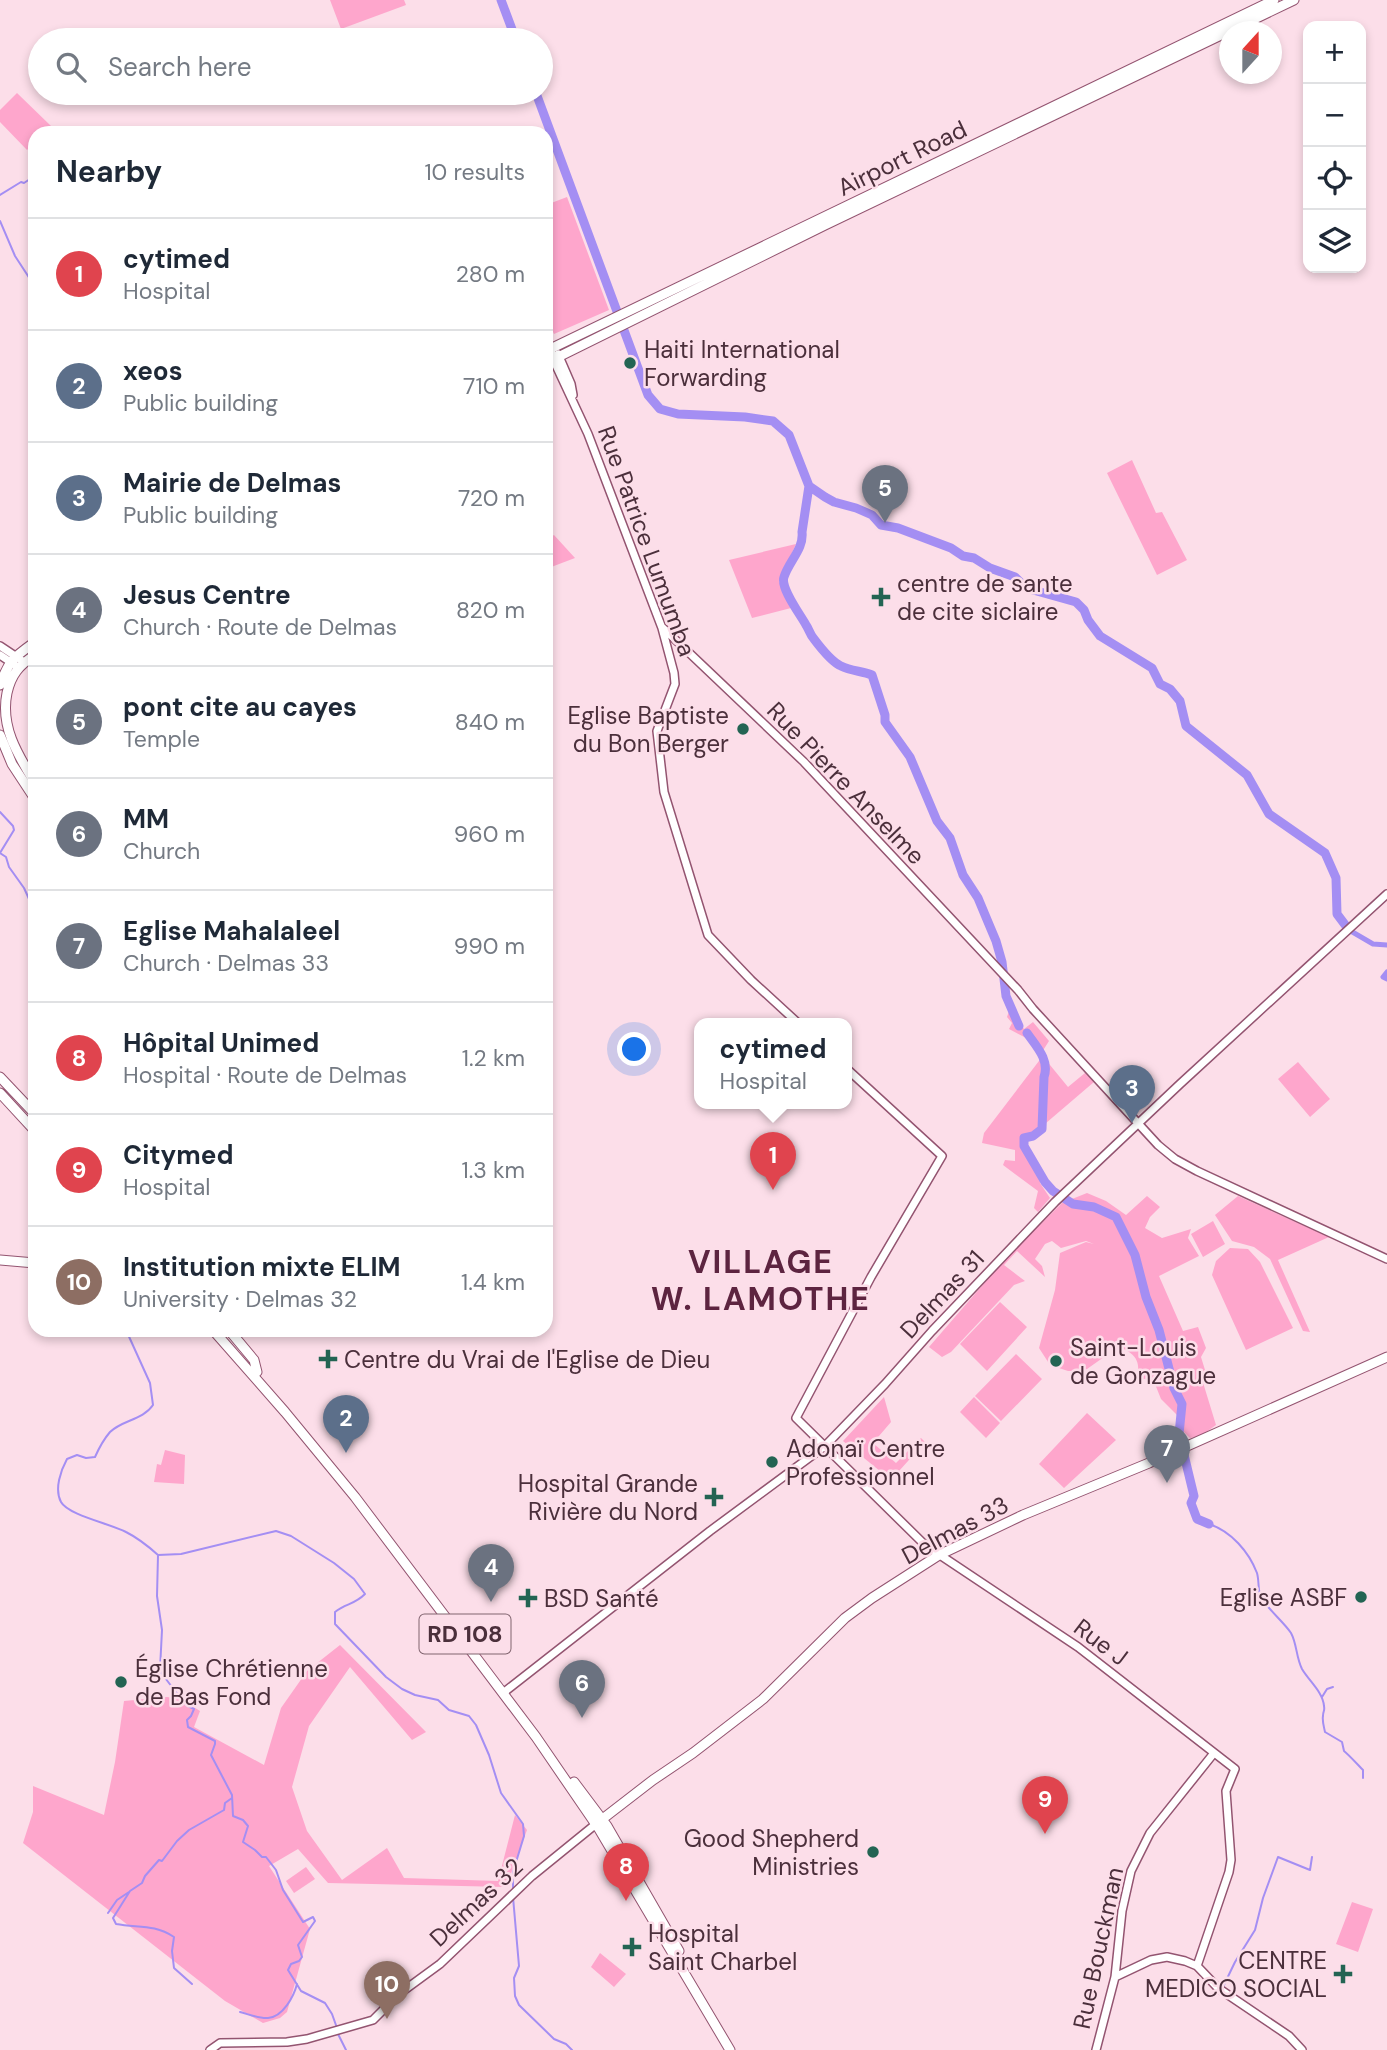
<!DOCTYPE html>
<html lang="en">
<head>
<meta charset="utf-8">
<style>
  :root { --surface:#fff; --page:#f6f6f7; --text:#1f2937; --muted:#747a83; --line:#e0e1e3; --accent:#1a73e8 }
  body { margin:0; font-family:"DM Sans",sans-serif; background:var(--page); color:var(--text) }
  .controls { position:absolute; right:21px; top:21px; display:grid; overflow:hidden; border-radius:14px; box-shadow:0 4px 10px #0003 }
  .controls button { width:63px; height:63px; display:grid; place-items:center; padding:0; border:0; border-bottom:2px solid var(--line); background:var(--surface); color:var(--text); font:35px sans-serif }
  .compass { position:absolute; left:1219px; top:21px; width:63px; height:63px; border-radius:50%; background:var(--surface); box-shadow:0 4px 10px #0003; rotate:21deg }
  .you { position:absolute; left:635px; top:1050px; width:24px; height:24px; margin:-18px; border:5px solid #fff; border-radius:50%; background:#1a73e8; box-shadow:0 0 0 10px #1a73e833 }
  .badge { display:grid; place-items:center; width:46px; height:46px; border-radius:50%; background:var(--accent); color:#fff; font-size:23px; font-weight:700 }
  .pin { position:absolute; translate:-50% -58px; filter:drop-shadow(0 2px 4px #0008) }
  .pin::after { content:''; position:absolute; top:37px; width:24px; height:21px; background:inherit; clip-path:polygon(0 0,100% 0,50% 100%) }
  .popup { position:absolute; left:694px; top:1018px; width:158px; height:91px; box-sizing:border-box; display:grid; place-content:center; border-radius:14px; background:var(--surface); filter:drop-shadow(0 2px 5px #0005); font-size:23px; white-space:nowrap; color:var(--muted) }
  .popup b { font-size:26px; color:var(--text) }
  .popup::after { content:''; position:absolute; left:50%; top:100%; margin-left:-14px; border:14px solid transparent; border-top-color:var(--surface) }
  .list { margin:0; padding:0; list-style:none }
  h2 { display:flex; justify-content:space-between; align-items:center; height:91px; margin:0; padding:0 28px; font-size:30px }
  h2 small { font-size:23px; font-weight:400; color:var(--muted) }
  .list li { display:grid; grid-template-columns:46px 1fr auto; gap:21px; align-items:center; box-sizing:border-box; height:112px; padding:0 28px; border-top:2px solid var(--line) }
  .list b { display:block; font-size:26px; white-space:nowrap }
  .list p { margin:0; font-size:23px; white-space:nowrap; color:var(--muted) }
  .list em { font-size:23px; font-style:normal; color:var(--muted) }
  .icon { flex:none; width:38px; height:38px; fill:none; stroke:currentColor; stroke-width:2; stroke-linecap:round; stroke-linejoin:round }
  .map { position:relative; flex:none; width:1387px; height:2050px; overflow:hidden }
  .search { position:absolute; background:var(--surface); box-shadow:0 4px 10px #0003; left:28px; top:28px; width:525px; height:77px; display:flex; align-items:center; gap:18px; box-sizing:border-box; padding:0 24px; border-radius:38px; color:var(--muted); font-size:26px }
  .panel { position:absolute; background:var(--surface); box-shadow:0 4px 10px #0003; left:28px; top:126px; width:525px; height:1211px; border-radius:21px }
  .map>svg:first-child { display:block }
  .green { fill:#fea6cc }
  .lines { fill:none; stroke-linecap:round; stroke-linejoin:round }
  .stream { stroke:#a48ef3; stroke-width:2 }
  .canal { stroke:#a48ef3; stroke-width:5 }
  .river { stroke:#a48ef3; stroke-width:9 }
  .minor-casing { stroke:#935470; stroke-width:10 }
  .major-casing { stroke:#935470; stroke-width:11 }
  .minor { stroke:#fff; stroke-width:7 }
  .major { stroke:#fff; stroke-width:9 }
  .poi-dot { fill:#236453; stroke:#fcdee9; stroke-width:2.5 }
  .labels { text-anchor:middle; dominant-baseline:central; stroke-width:5; stroke-linejoin:round; paint-order:stroke }
  .shield { fill:#fcdee9; stroke:#80646f; stroke-width:2 }
  .shield-label { font-size:23px; font-weight:bold; fill:#4b2f3b }
  .street-label { font-size:24px; fill:#4b2f3b; stroke:#fcdee9 }
  .poi-label { font-size:24px; fill:#4b2f3b; stroke:#fcdee9; text-anchor:start }
  .district-label { font-size:32px; font-weight:bold; letter-spacing:2px; fill:#5d2440; stroke:#fcdee9 }
</style>
</head>
<body>
<div class="map">
<svg width="1387" height="2050" viewBox="0 0 1387 2050">
  <rect width="100%" height="100%" fill="#fcdee9"/>
  <path class="green" d="M330,0H404L406,5L341,29Z
    M17,93L51,126L44,133H35V142L27,150L0,122V110Z
    M567,197L609,310L554,334L546,318V205Z
    M1132,460L1156,513L1162,512L1187,560L1157,575L1107,473Z
    M554,535L575,558L546,569V540Z
    M796,544L779,581L791,608L752,618L729,560Z
    M1009,1011L1024,1029L1033,1022L1049,1041L1042,1052L1050,1065L1068,1087L1085,1073L1094,1082L1032,1135L1022,1136L1021,1145L1033,1161L1040,1175V1183L1050,1198L1038,1212L1034,1208L1038,1191L1003,1165L1005,1160L1015,1161V1150L982,1143L984,1133L1042,1057L1030,1040L1009,1029L1012,1023L1007,1017Z
    M1298,1062L1330,1099L1310,1117L1278,1079Z
    M1087,1193L1106,1201L1126,1215L1147,1196L1160,1207L1150,1217L1145,1228L1162,1238L1191,1229L1188,1238L1199,1256L1159,1276L1183,1331L1198,1327L1206,1348L1201,1357L1205,1370L1201,1376L1216,1425L1201,1436L1190,1438L1178,1426L1177,1415L1161,1399L1155,1384L1148,1378L1140,1380L1136,1376C1145,1357 1124,1345 1107,1346L1104,1357L1087,1369L1080,1371H1068L1050,1365L1039,1348L1055,1290L1060,1253L1086,1242L1094,1244L1086,1241L1061,1248L1052,1241L1045,1244L1035,1259L1042,1266L1045,1277L1017,1251L1004,1265L1025,1281L1014,1285L951,1352L942,1357L929,1347L1006,1258L1062,1203Z
    M1238,1196L1329,1237L1278,1260L1310,1332L1303,1331L1270,1259L1254,1247L1232,1241L1215,1215Z
    M1213,1221L1225,1244L1203,1257L1191,1234Z
    M1230,1248L1248,1249L1260,1262L1293,1328L1246,1350L1212,1275L1216,1261Z
    M1000,1302L1027,1327L987,1371L960,1344Z
    M1016,1354L1042,1379L1001,1421L975,1396Z
    M884,1397L891,1422L873,1443L896,1463L921,1438L925,1442L891,1480L843,1441Z
    M974,1397L1000,1423L986,1438L960,1412Z
    M1087,1413L1116,1440L1064,1488L1039,1464Z
    M165,1450L185,1455L184,1484L154,1482L157,1464L161,1465Z
    M340,1645L426,1732L412,1740L350,1667L309,1726L292,1787L307,1831L342,1880L387,1848L404,1878L498,1881L515,1815L527,1830L506,1887L328,1883L298,1849L269,1866L310,1929L287,2012L280,2018L263,2023L225,2001L23,1843L33,1812V1786L104,1815L115,1762L124,1701L167,1697L181,1699L200,1711L194,1727L264,1765L281,1708L307,1671Z
    M306,1867L315,1879L294,1893L286,1881Z
    M1352,1902L1373,1909L1358,1952L1336,1944Z
    M600,1953L626,1974L614,1987L591,1967Z"/>
  <g class="lines">
    <path class="stream" d="M62,133L63,131
      M0,195L21,182L24,183L33,177L35,170
      M0,221L15,256L30,279L35,292
      M0,812L13,826L14,830L0,853L6,857L9,867L24,888L35,912
      M126,1330L150,1383L153,1405C143,1420 122,1420 110,1432C104,1439 99,1448 95,1457L86,1458L77,1455L67,1459C61,1470 54,1489 61,1502C68,1515 111,1524 126,1532C138,1538 148,1546 158,1555L157,1596L162,1630L160,1669L162,1674L186,1705L194,1709L191,1716L187,1720L188,1727L215,1741V1744L211,1755L232,1795L233,1816L243,1820L248,1826L243,1842L255,1850L262,1857H266L276,1870L283,1890L303,1922L313,1917L315,1921L298,1945L302,1957L299,1961L291,1964L288,1970L301,1991L325,2003L332,2014L337,2028
      M1209,1524C1231,1531 1249,1552 1257,1573C1259,1580 1258,1588 1260,1595C1265,1607 1283,1621 1291,1633C1297,1644 1296,1657 1302,1669C1309,1681 1323,1692 1324,1706C1325,1712 1323,1710 1323,1716C1322,1721 1324,1727 1325,1732L1342,1742L1344,1751C1348,1754 1359,1766 1363,1770V1778
      M158,1555L181,1554L276,1531L291,1536L334,1563L354,1579L365,1594C354,1605 346,1603 335,1612V1624L386,1677L402,1689L415,1695L438,1700L449,1710L469,1716L476,1725L489,1755L501,1793L523,1824L524,1836L513,1872V1891
      M1322,1697L1327,1689L1333,1687
      M513,1897L519,1966L514,1978L515,1996L519,2005L554,2039L566,2044L572,2050
      M108,1913L117,1900L129,1892
      M192,1984L174,1968L172,1951L174,1937C154,1924 139,1928 116,1924L113,1918L130,1891L142,1883L145,1876L159,1860L162,1861L177,1841L189,1830L224,1810L225,1803L232,1798
      M1222,1989L1235,1962L1255,1930L1263,1898L1278,1857L1310,1870L1312,1857
      M240,2012C248,2014 260,2019 268,2018C283,2017 294,1996 297,1984
      M338,2034L346,2050"/>
    <path class="canal" d="M1349,930L1373,944L1387,945
      M1387,972L1383,977L1387,979"/>
    <path class="river" d="M501,0L516,40
      M536,93L648,395L660,409L678,414L745,417L773,421L789,435L809,486L825,497L834,502L856,508L872,515L881,525L898,528L951,548L963,556L974,558L990,568L1015,577L1026,588L1076,602L1084,610L1088,620L1100,636L1152,668L1160,684L1170,689L1180,701L1186,726L1247,775L1269,814L1325,853L1336,878L1337,914L1349,930
      M809,486L802,532C804,549 789,561 784,577C780,588 800,614 806,625C809,629 810,635 814,639C820,647 832,662 841,666C851,671 862,671 872,675L885,715V722L910,757L937,821L950,838L963,875L978,898L988,922L996,941L1002,962L1006,996L1019,1026
      M1027,1033C1036,1046 1050,1060 1044,1077L1042,1129L1033,1136L1024,1138V1146L1045,1182L1053,1191L1073,1204L1094,1207L1116,1217L1135,1255L1146,1297L1159,1330L1174,1388L1182,1404L1179,1434L1194,1496L1191,1503L1197,1519L1209,1524"/>
    <defs>
      <path id="minor" d="M551,349L553,359L588,434L662,628L674,673L675,684L657,731L664,792L708,935L751,980L799,1024
        M558,354L571,384L573,395
        M662,627L804,762L1018,990L1033,1009L1158,1145L1175,1159L1197,1171L1387,1259
        M0,646L24,662
        M0,655L18,667
        M846,1068L942,1156L871,1277L796,1418L925,1545L1078,1647L1235,1769L1226,1791L1231,1860L1229,1872L1197,1966
        M503,1693L710,1531L825,1446L885,1384L932,1331L1055,1202L1180,1084L1387,894
        M1115,1977L1151,1960L1167,1957L1185,1961L1197,1966L1218,1988L1289,2036L1302,2050
        M210,2050L220,2043L287,2042L307,2039L373,2020L399,1994L440,1964L532,1876L596,1824
        M1096,2050L1115,1977L1122,1911L1131,1871L1150,1833L1214,1753"/>
      <path id="major" d="M546,351L1274,0
        M546,363L825,225L1294,0
        M35,655C19,665 11,675 7,693C0,727 18,755 35,783
        M0,685C9,660 14,657 35,642
        M0,735L12,764L35,799
        M0,1077L35,1114
        M0,1093L35,1131
        M0,1260L35,1263
        M213,1330L285,1412L355,1497L536,1737L599,1829L730,2050
        M229,1330L254,1360L257,1372
        M574,1782L607,1826L679,1951
        M596,1824L653,1780L693,1753L763,1699L845,1618L872,1598L939,1555L1023,1515L1149,1463L1387,1357"/>
    </defs>
    <use href="#minor" class="minor-casing"/>
    <use href="#major" class="major-casing"/>
    <use href="#minor" class="minor"/>
    <use href="#major" class="major"/>
  </g>
  <g class="poi-dot">
    <circle cx="630" cy="363" r="7"/>
    <path d="M877.5 586.5h7v7h7v7h-7v7h-7v-7h-7v-7h7z"/>
    <circle cx="743" cy="729" r="7"/>
    <path d="M324.5 1348.5h7v7h7v7h-7v7h-7v-7h-7v-7h7z"/>
    <circle cx="1056" cy="1361" r="7"/>
    <circle cx="772" cy="1462" r="7"/>
    <path d="M710.5 1486.5h7v7h7v7h-7v7h-7v-7h-7v-7h7z"/>
    <circle cx="1361" cy="1597" r="7"/>
    <path d="M524.5 1587.5h7v7h7v7h-7v7h-7v-7h-7v-7h7z"/>
    <circle cx="121" cy="1682" r="7"/>
    <circle cx="873" cy="1852" r="7"/>
    <path d="M628.5 1936.5h7v7h7v7h-7v7h-7v-7h-7v-7h7z"/>
    <path d="M1339.5 1963.5h7v7h7v7h-7v7h-7v-7h-7v-7h7z"/>
  </g>
  <g class="labels">
    <rect class="shield" x="419.5" y="1614.5" width="91" height="39" rx="5"/>
    <g class="shield-label">
      <text x="465" y="1634">RD 108</text>
    </g>
    <g class="street-label">
      <text transform="translate(902 158) rotate(-26)">Airport Road</text>
      <text transform="translate(647 541) rotate(70)">Rue Patrice Lumumba</text>
      <text transform="translate(846 783) rotate(46)">Rue Pierre Anselme</text>
      <text transform="translate(942 1294) rotate(-47)">Delmas 31</text>
      <text transform="translate(955 1530) rotate(-28)">Delmas 33</text>
      <text transform="translate(1101 1642) rotate(37)">Rue J</text>
      <text transform="translate(476 1902) rotate(-43)">Delmas 32</text>
      <text transform="translate(1098 1948) rotate(-78)">Rue Bouckman</text>
    </g>
    <g class="poi-label">
      <text x="644" y="349">Haiti International<tspan x="644" dy="28">Forwarding</tspan></text>
      <text x="897" y="583">centre de sante<tspan x="897" dy="28">de cite siclaire</tspan></text>
      <text x="729" y="715" text-anchor="end">Eglise Baptiste<tspan x="729" dy="28">du Bon Berger</tspan></text>
      <text x="1070" y="1347">Saint-Louis<tspan x="1070" dy="28">de Gonzague</tspan></text>
      <text x="344" y="1359">Centre du Vrai de l'Eglise de Dieu</text>
      <text x="786" y="1448">Adonaï Centre<tspan x="786" dy="28">Professionnel</tspan></text>
      <text x="698" y="1483" text-anchor="end">Hospital Grande<tspan x="698" dy="28">Rivière du Nord</tspan></text>
      <text x="1347" y="1597" text-anchor="end">Eglise ASBF</text>
      <text x="544" y="1598">BSD Santé</text>
      <text x="135" y="1668">Église Chrétienne<tspan x="135" dy="28">de Bas Fond</tspan></text>
      <text x="859" y="1838" text-anchor="end">Good Shepherd<tspan x="859" dy="28">Ministries</tspan></text>
      <text x="648" y="1933">Hospital<tspan x="648" dy="28">Saint Charbel</tspan></text>
      <text x="1327" y="1960" text-anchor="end">CENTRE<tspan x="1327" dy="28">MEDICO SOCIAL</tspan></text>
    </g>
    <g class="district-label">
      <text x="761" y="1262">VILLAGE<tspan x="761" dy="37">W. LAMOTHE</tspan></text>
    </g>
  </g>
</svg>
<div class="controls">
<button>+</button>
<button>−</button>
<button><svg class="icon" aria-label="locate" viewBox="0 0 24 24"><circle cx="12" cy="12" r="6"/><path d="M12 2v4M12 18v4M2 12h4M18 12h4"/></svg></button>
<button><svg class="icon" aria-label="layers" viewBox="0 0 24 24"><path d="M12 4l9 5-9 5-9-5zM3 14l9 5 9-5"/></svg></button>
</div>
<svg class="compass" viewBox="-18 -18 36 36"><path d="M0-13l5 13h-10z" fill="#e53935"/><path d="M0 13l5-13h-10z" fill="#747a83"/></svg>
<div class="you"></div>
<div class="pin badge" style="left:773px;top:1190px;background:#e0444e">1</div>
<div class="popup"><b>cytimed</b>Hospital</div>
<div class="pin badge" style="left:346px;top:1453px;background:#5c6f8a">2</div>
<div class="pin badge" style="left:1132px;top:1123px;background:#5c6f8a">3</div>
<div class="pin badge" style="left:491px;top:1602px;background:#6b7280">4</div>
<div class="pin badge" style="left:885px;top:523px;background:#6b7280">5</div>
<div class="pin badge" style="left:582px;top:1718px;background:#6b7280">6</div>
<div class="pin badge" style="left:1167px;top:1483px;background:#6b7280">7</div>
<div class="pin badge" style="left:626px;top:1901px;background:#e0444e">8</div>
<div class="pin badge" style="left:1045px;top:1834px;background:#e0444e">9</div>
<div class="pin badge" style="left:387px;top:2019px;background:#8d6e63">10</div>
<div class="search"><svg class="icon" aria-label="search" viewBox="0 0 24 24"><circle cx="10" cy="10" r="6"/><path d="M15 15l6 6"/></svg>Search here</div>
<section class="panel">
<h2>Nearby<small>10 results</small></h2>
<ul class="list">
<li><span class="badge" style="background:#e0444e">1</span><div><b>cytimed</b><p>Hospital</p></div><em>280 m</em></li>
<li><span class="badge" style="background:#5c6f8a">2</span><div><b>xeos</b><p>Public building</p></div><em>710 m</em></li>
<li><span class="badge" style="background:#5c6f8a">3</span><div><b>Mairie de Delmas</b><p>Public building</p></div><em>720 m</em></li>
<li><span class="badge" style="background:#6b7280">4</span><div><b>Jesus Centre</b><p>Church · Route de Delmas</p></div><em>820 m</em></li>
<li><span class="badge" style="background:#6b7280">5</span><div><b>pont cite au cayes</b><p>Temple</p></div><em>840 m</em></li>
<li><span class="badge" style="background:#6b7280">6</span><div><b>MM</b><p>Church</p></div><em>960 m</em></li>
<li><span class="badge" style="background:#6b7280">7</span><div><b>Eglise Mahalaleel</b><p>Church · Delmas 33</p></div><em>990 m</em></li>
<li><span class="badge" style="background:#e0444e">8</span><div><b>Hôpital Unimed</b><p>Hospital · Route de Delmas</p></div><em>1.2 km</em></li>
<li><span class="badge" style="background:#e0444e">9</span><div><b>Citymed</b><p>Hospital</p></div><em>1.3 km</em></li>
<li><span class="badge" style="background:#8d6e63">10</span><div><b>Institution mixte ELIM</b><p>University · Delmas 32</p></div><em>1.4 km</em></li>
</ul>
</section>
</div>
</body>
</html>
